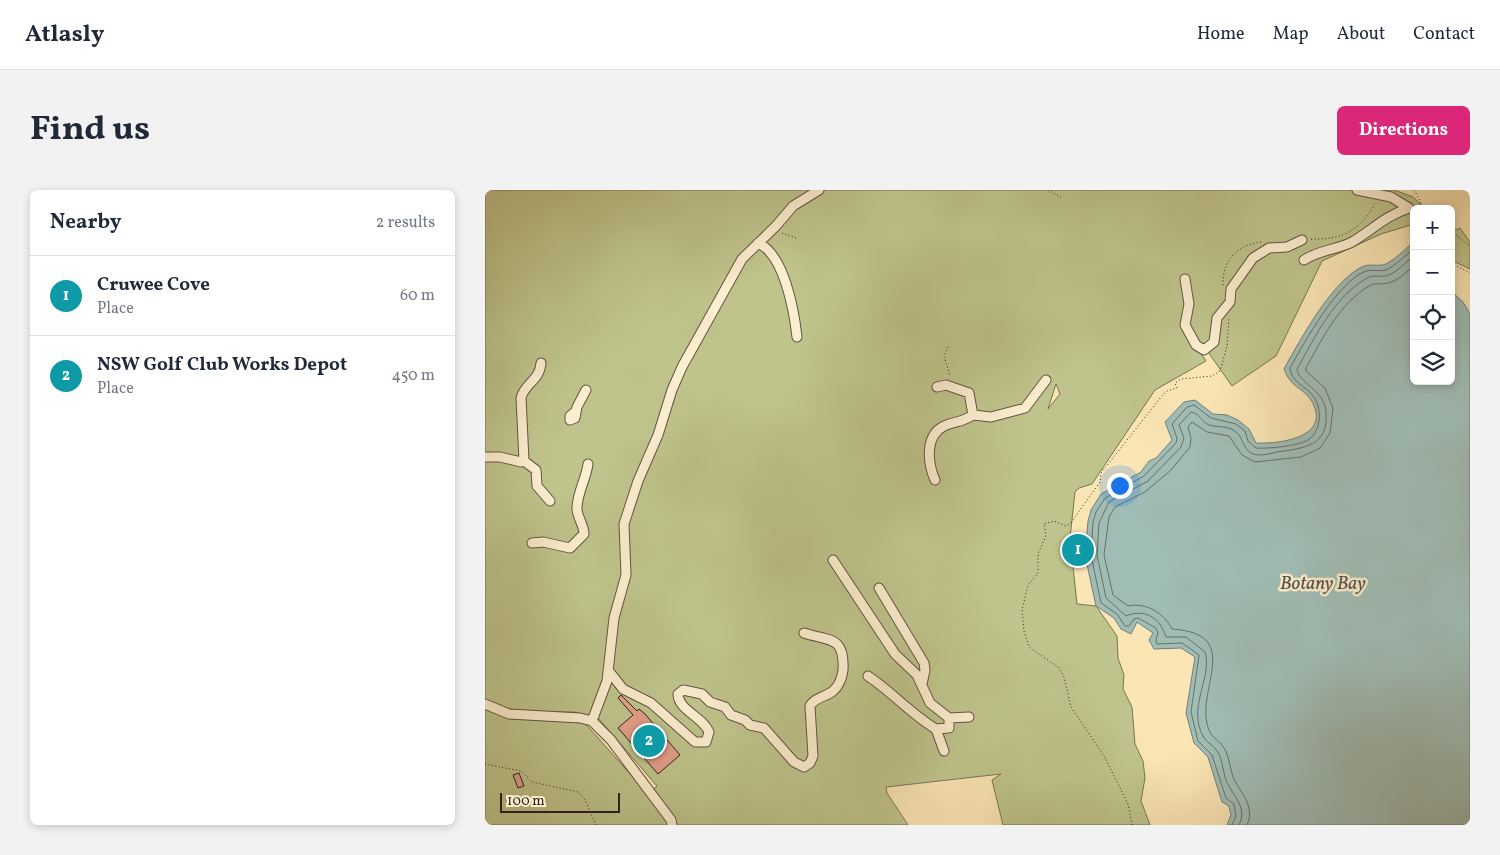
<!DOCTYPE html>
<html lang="en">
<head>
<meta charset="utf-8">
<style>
  :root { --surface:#fff; --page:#f2f2f3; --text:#1f2937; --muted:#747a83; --line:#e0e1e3; --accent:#db2777 }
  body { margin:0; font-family:Vollkorn,serif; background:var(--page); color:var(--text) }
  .controls { position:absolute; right:15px; top:15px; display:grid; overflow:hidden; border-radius:8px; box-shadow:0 2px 8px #0003 }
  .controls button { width:45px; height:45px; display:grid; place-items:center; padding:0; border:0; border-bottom:1px solid var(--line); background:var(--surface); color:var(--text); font:25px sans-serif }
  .scale { position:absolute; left:15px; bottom:12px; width:120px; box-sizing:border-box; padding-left:5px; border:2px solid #2f231e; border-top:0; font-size:14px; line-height:18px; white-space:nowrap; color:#2f231e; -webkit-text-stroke:4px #fceecf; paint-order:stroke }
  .you { position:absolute; left:634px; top:295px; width:18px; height:18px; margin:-12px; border:4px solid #fff; border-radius:50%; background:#1a73e8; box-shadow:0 0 0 8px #1a73e833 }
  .badge { display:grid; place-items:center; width:32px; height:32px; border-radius:50%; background:var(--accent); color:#fff; font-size:16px; font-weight:700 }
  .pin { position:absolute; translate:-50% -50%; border:2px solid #fff; box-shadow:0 1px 5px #0006 }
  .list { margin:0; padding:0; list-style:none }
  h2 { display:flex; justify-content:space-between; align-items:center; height:65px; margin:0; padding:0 20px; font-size:21px }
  h2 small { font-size:16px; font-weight:400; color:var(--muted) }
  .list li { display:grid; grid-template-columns:32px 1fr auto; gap:15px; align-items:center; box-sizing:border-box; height:80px; padding:0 20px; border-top:1px solid var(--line) }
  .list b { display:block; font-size:19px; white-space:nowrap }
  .list p { margin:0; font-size:16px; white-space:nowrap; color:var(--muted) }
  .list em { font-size:16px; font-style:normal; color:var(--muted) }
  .icon { flex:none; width:28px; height:28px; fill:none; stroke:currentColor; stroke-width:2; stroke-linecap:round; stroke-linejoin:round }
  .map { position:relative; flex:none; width:985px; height:635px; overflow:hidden; border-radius:8px }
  header { display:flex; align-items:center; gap:30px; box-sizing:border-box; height:70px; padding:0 25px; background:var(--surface); border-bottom:1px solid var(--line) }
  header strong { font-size:24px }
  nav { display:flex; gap:28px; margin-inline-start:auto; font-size:18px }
  .intro { display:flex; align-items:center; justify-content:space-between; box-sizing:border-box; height:120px; padding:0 30px }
  h1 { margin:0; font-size:35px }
  .button { padding:12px 22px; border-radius:8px; background:var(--accent); color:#fff; font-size:18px; font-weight:700 }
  main { display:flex; gap:30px; padding:0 30px }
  aside { flex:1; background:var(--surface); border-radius:8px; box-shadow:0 2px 8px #0003 }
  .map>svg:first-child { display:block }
  .green { fill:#bfc48c; stroke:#777455; fill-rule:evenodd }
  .water { fill:#a0bdb5; stroke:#737f79 }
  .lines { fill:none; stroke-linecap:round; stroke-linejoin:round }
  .shore { stroke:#68706a; stroke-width:1 }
  .building { fill:#e29f89; stroke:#2f231e }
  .minor-casing { stroke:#625444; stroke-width:11 }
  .path { stroke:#2f231e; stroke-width:1; stroke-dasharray:1 2.5; stroke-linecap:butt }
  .minor { stroke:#fceecf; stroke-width:9 }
  .labels { text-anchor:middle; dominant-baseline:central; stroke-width:5; stroke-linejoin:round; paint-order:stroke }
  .water-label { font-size:19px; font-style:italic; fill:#51514b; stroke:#fceecf }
</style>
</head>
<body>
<header>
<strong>Atlasly</strong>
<nav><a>Home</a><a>Map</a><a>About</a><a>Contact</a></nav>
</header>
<div class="intro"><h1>Find us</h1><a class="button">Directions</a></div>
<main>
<aside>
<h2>Nearby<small>2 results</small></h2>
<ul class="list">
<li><span class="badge" style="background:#0f9aa8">1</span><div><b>Cruwee Cove</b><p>Place</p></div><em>60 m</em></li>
<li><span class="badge" style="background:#0f9aa8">2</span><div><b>NSW Golf Club Works Depot</b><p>Place</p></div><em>450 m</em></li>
</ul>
</aside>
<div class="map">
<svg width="985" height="635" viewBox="0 0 985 635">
  <rect width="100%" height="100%" fill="#fae5b5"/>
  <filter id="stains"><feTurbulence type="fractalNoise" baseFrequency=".004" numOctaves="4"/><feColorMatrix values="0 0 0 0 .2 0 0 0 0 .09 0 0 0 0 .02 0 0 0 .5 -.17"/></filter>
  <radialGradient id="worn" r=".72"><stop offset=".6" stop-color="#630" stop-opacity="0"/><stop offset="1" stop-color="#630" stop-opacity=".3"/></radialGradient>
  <path class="green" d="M0,0H909L928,7L941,19H929V34L896,44L837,71L791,166L747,196L718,155L701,141L721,171L670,200L607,294L594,298L590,302L585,348L592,414L611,416L632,446L633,468L639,485L638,499L647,517L650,554L658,571L660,588L656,611L665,635H518L507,590L516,584L401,597L402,603L423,635H0V517L97,530L163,604L172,596L114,529L89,522H43L15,517L0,509ZM571,194L575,204L563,219Z
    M966,37L971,40L975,38L985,52V79L966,70V45L969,41Z"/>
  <path class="water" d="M929,52V191H966V101L978,112L985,124V635H742L746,625L744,616L737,612L723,567L709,553L701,523L710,467L696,458L669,459L664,450L668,443L652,432L646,444L636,439L629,428L611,416L600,365L603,331L606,320L616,304L656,282L664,271L671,268L687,250L680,232L699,212L710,210L728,224L742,225L753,230L764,239L771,253C796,254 848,247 826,210C817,197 806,198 799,179C815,150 848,89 879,76C884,74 892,76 898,75C908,72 920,59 929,52Z"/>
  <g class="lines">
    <path class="shore" d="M747,635L751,626L749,614L741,608L727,565L713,551L706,522L714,465L697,453L672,454L671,450L673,443L671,438L653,428L649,429L644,436H640L632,424L616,413L606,365L608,332L611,322L620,308L659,286L691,253L692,248L687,234L702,217L709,215L726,228L751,234L760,241L763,251L771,258C782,259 811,256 821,251C836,244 838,220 829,207C822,196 806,193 805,178C819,153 853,91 881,81C887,79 895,82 901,80C910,76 921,65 929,58
      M754,635C764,616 745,604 740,587C738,579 737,570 733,562C729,556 723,553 719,548C701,518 728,488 720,462L701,447H681C675,428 660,418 641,426L621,408L612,365L614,333L624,312L663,291L696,257L699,248L694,235L706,222C714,223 717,232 724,235C735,238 745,235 753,244C758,249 758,258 766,263C773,267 784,264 792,262C818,258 844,257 841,222C840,200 813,193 812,179C830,147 849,107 882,88C888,84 897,88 904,85C913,81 921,72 929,66
      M762,635C771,616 755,603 748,587C745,577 744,566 739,558C736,552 729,549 726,544C704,506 764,444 687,439C679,423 661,412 643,416L628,405L619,365L624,327L630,317L660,302L686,280L705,257L706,248L703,237L707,232L722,242L744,246L757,265L770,272L816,267L835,258L845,243L848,218L840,198L821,181V178C837,149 854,114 884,96C890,92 897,95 903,93C913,91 921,82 929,76"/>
  </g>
  <path class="building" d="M136,505L152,521L154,519L160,524L195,565L173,584L133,538L148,525L133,508Z
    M34,583L39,596L33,598L28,585Z"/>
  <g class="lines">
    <defs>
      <path id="minor" d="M872,0L906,7L924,18
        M273,53C299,64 309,120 312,147
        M819,70C834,60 851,60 867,52C889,39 898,27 924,18
        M700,89L704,114L700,135L711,155L719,160L729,152L732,128L745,112L746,99L768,68L784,58L802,57L817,50
        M91,221L85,226V230L90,228L92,217L101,200
        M488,225L506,227L540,218L561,190
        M0,267H15L36,272L39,271L36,208C39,194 55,190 56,173
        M39,271L51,280L52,296L65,311
        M450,290C443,274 439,246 459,236C470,231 476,233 488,225L484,203L461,195L452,197
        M47,353L58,352L85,358L99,344C99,334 91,326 92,317C93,301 101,289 103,274
        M348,370L410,464L432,485L445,513L464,528
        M394,398L439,473L440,480L437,494
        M123,480L138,499L166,513L210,552H221L224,542C218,527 193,520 193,504L198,500L217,504L225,512L240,517L246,525L260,530L265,535L279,538L309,572L319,577L325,573L328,566L325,516C330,507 341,507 348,501C354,496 357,488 358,480C360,445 343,451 319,443
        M383,486C407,502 426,524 451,539
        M0,514L24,524L95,528L107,531L126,550L186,630L187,635
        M107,531L122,491L129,428L141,385L139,334L153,291L173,245L187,200L197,177L257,69L291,36L308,16L334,0
        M459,561L451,539L464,538V528L484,527"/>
    </defs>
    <use href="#minor" class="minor-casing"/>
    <path class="path" d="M563,0L577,8
      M929,0L935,10L936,19
      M966,41L985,56
      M297,43L311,48
      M966,48L971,44
      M826,49C857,50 874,41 890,14
      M966,73L985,83
      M738,95C737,70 753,54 777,52
      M463,157L459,166L465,186
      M0,574L36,581L47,592L93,602L100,610L111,635
      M647,635L643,614L619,566L586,517L579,487L574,478L544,457L539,441L537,420L543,395L553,383V364L561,346L559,334L569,331L581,336L585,334L615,292L616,283L676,207L682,201L692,198L690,193L696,189L727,186L735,181L742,156L744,128"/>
    <use href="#minor" class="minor"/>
  </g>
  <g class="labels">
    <g class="water-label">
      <text x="838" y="394">Botany Bay</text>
    </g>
  </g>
  <rect width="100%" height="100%" filter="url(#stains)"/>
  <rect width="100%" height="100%" fill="url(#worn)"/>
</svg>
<div class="controls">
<button>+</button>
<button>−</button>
<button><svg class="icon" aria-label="locate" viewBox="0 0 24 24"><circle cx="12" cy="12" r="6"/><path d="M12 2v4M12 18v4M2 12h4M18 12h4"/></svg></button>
<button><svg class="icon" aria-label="layers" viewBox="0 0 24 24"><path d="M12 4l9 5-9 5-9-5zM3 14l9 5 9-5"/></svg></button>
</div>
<div class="scale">100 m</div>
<div class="you"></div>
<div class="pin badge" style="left:593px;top:360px;background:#0f9aa8">1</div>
<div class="pin badge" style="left:164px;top:551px;background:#0f9aa8">2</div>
</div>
</main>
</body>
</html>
